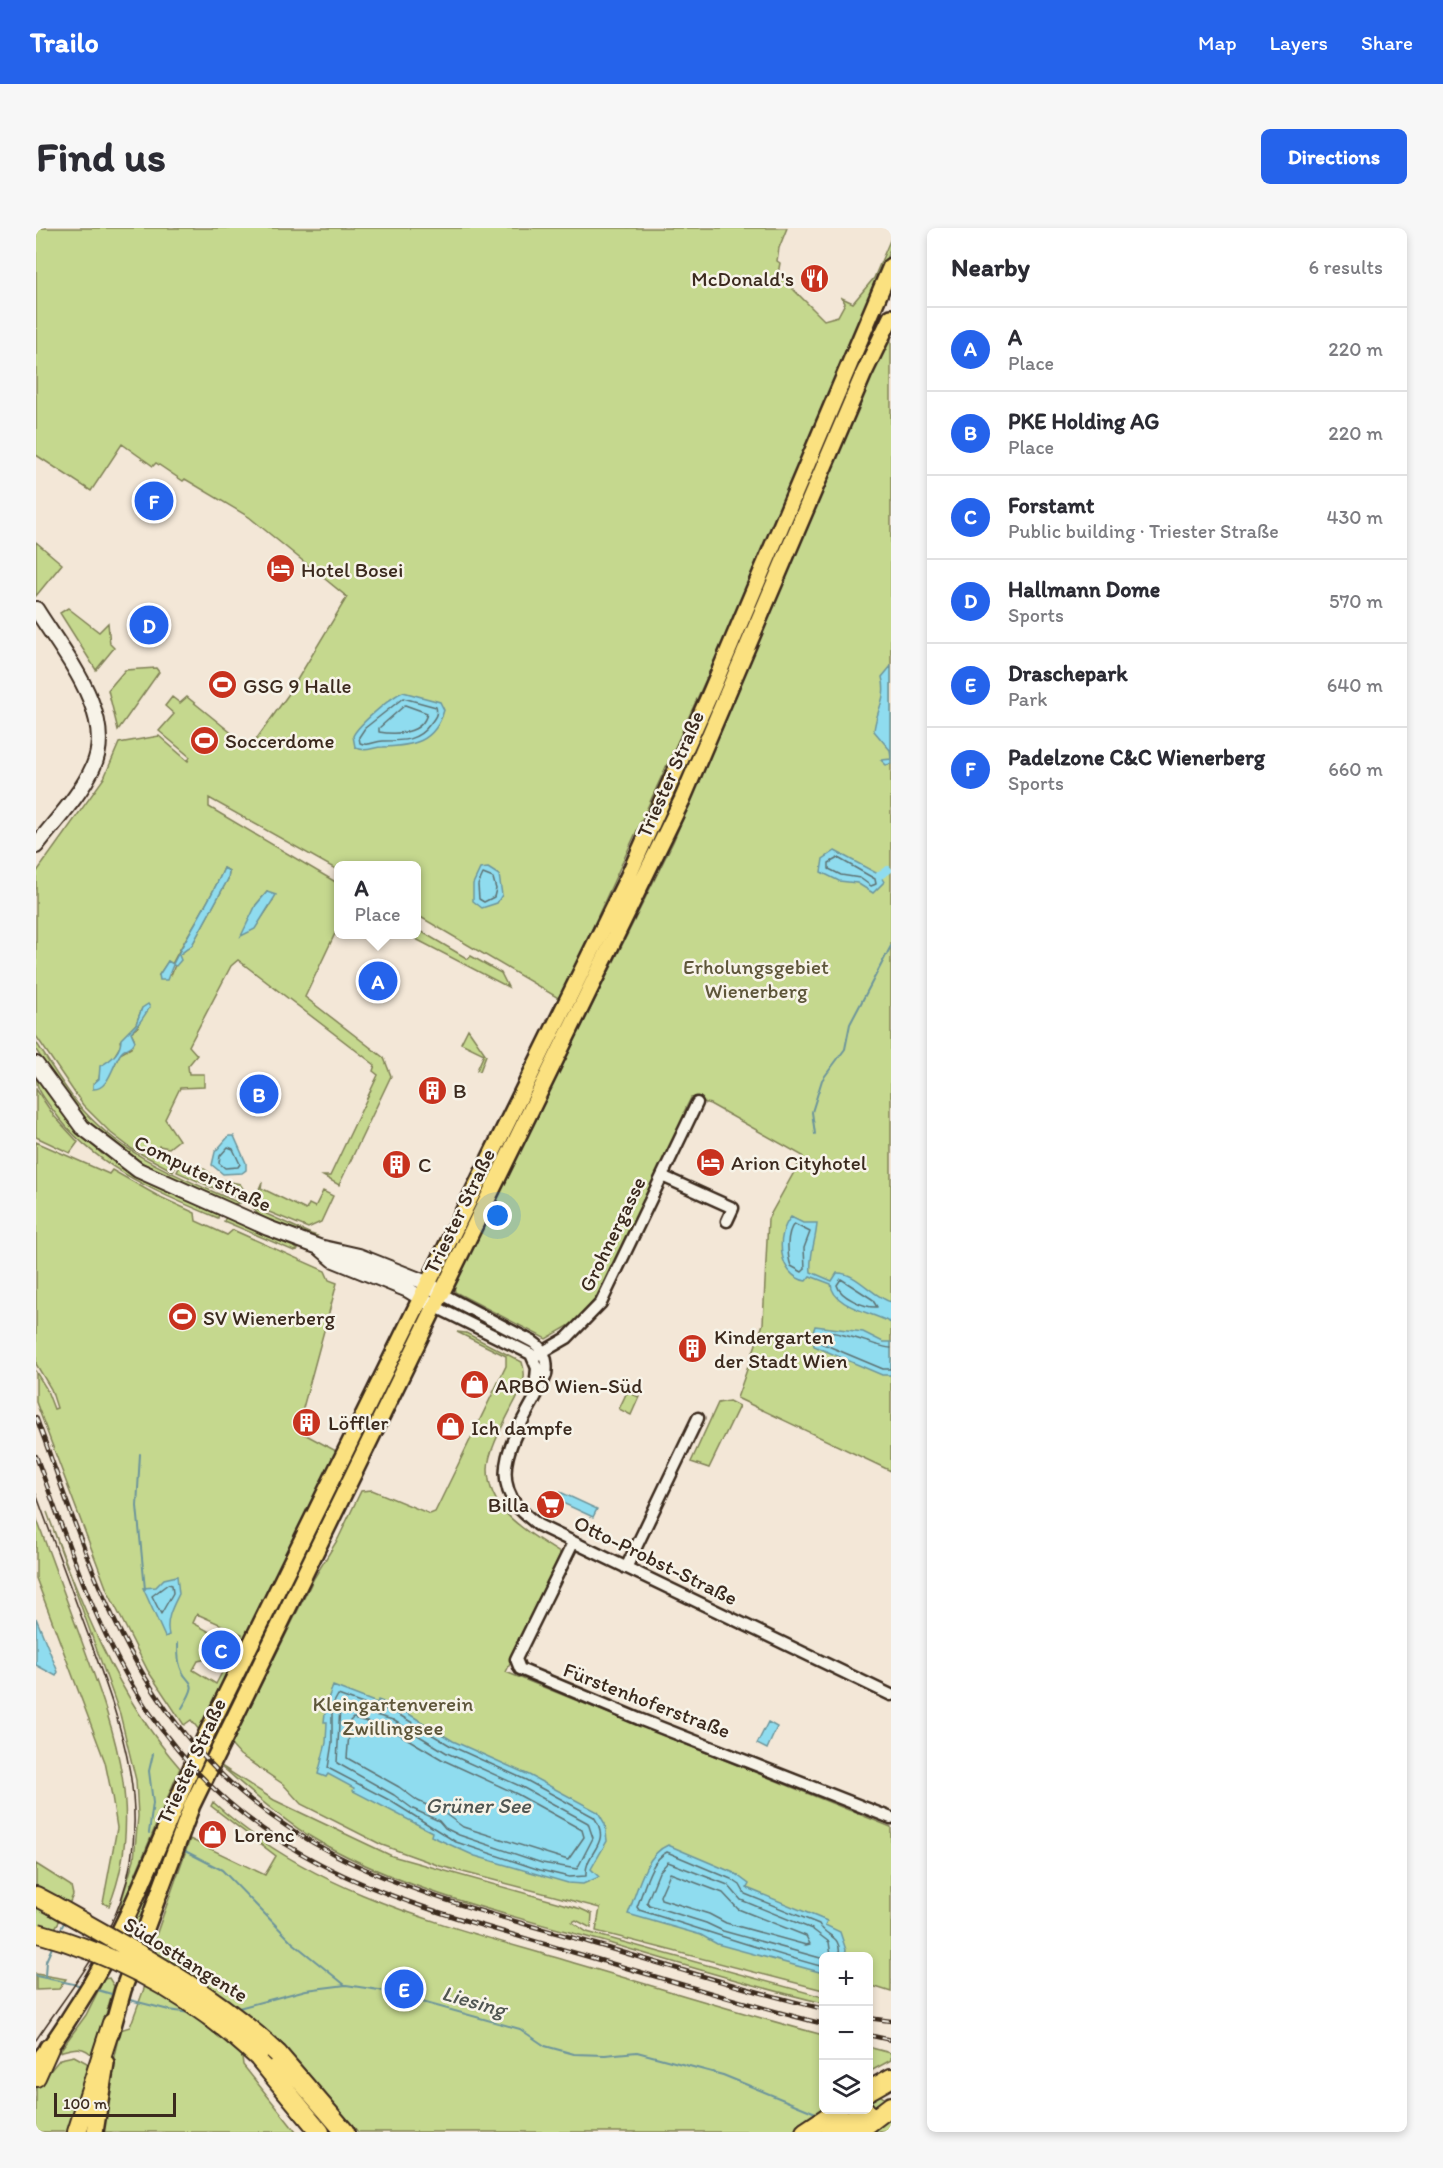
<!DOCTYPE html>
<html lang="en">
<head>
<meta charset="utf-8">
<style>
  :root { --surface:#fff; --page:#f7f7f7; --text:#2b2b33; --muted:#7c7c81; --line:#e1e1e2; --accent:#2563eb }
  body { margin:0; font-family:Itim,sans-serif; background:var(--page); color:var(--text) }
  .controls { position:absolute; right:18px; bottom:18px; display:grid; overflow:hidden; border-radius:9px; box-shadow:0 3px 9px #0003 }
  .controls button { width:54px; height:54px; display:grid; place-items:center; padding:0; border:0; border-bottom:2px solid var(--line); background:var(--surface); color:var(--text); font:30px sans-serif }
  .scale { position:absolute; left:18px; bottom:15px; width:122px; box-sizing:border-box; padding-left:6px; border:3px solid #3b2a1e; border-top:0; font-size:16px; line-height:21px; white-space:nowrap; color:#3b2a1e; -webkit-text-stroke:4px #f7f3e8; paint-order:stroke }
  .you { position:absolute; left:462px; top:988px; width:21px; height:21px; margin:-15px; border:4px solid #fff; border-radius:50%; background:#1a73e8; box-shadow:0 0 0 9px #1a73e833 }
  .badge { display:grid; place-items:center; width:39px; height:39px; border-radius:50%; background:var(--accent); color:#fff; font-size:20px; font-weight:700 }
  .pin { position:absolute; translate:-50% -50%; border:3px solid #fff; box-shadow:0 2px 6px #0006 }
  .popup { position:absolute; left:298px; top:633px; width:87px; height:78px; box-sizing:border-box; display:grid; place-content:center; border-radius:9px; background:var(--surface); filter:drop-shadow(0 2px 4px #0005); font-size:20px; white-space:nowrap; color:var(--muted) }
  .popup b { font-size:22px; color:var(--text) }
  .popup::after { content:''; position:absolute; left:50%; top:100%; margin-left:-12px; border:12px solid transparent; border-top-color:var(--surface) }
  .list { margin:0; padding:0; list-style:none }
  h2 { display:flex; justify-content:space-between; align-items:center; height:78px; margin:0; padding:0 24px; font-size:26px }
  h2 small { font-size:20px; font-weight:400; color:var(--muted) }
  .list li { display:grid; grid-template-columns:39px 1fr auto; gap:18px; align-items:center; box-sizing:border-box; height:84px; padding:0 24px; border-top:2px solid var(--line) }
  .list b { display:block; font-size:22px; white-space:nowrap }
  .list p { margin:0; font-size:20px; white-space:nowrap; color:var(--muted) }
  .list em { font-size:20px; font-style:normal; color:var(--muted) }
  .icon { flex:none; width:33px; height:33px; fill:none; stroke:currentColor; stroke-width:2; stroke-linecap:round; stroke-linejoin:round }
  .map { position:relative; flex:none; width:855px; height:1904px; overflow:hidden; border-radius:9px }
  header { display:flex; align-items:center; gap:36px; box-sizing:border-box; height:84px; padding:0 30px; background:var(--accent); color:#fff }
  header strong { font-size:28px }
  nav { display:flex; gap:33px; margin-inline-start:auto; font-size:21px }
  .intro { display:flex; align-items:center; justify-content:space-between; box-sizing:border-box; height:144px; padding:0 36px }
  h1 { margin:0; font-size:42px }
  .button { padding:15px 27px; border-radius:9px; background:var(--accent); color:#fff; font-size:21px; font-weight:700 }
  main { display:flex; gap:36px; padding:0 36px }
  aside { flex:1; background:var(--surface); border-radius:9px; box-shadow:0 3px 9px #0003 }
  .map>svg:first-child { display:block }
  .green { fill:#c5d88e; stroke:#808156; stroke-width:1.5; fill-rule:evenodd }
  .water { fill:#8fdcef; stroke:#6d959b; stroke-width:1.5 }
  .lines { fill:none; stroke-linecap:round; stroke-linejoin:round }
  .shore { stroke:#5d7172; stroke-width:1.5 }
  .stream { stroke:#6d959b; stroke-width:2 }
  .canal { stroke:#8fdcef; stroke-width:8 }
  .street-casing { stroke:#3b2a1e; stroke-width:15 }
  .secondary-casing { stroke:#3b2a1e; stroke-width:18 }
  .primary-casing { stroke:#3b2a1e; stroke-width:20 }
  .highway-casing { stroke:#3b2a1e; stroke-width:22 }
  .street { stroke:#f7f3e8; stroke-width:10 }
  .secondary { stroke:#f7f3e8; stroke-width:14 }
  .primary { stroke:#fbe180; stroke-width:15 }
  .highway { stroke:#fbe180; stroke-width:18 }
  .tram { stroke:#3b2a1e; stroke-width:1.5 }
  .rail-casing { stroke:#3b2a1e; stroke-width:4.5 }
  .rail { stroke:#f7f3e8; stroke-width:2; stroke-dasharray:7; stroke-linecap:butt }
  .highway-bridge-casing { stroke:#3b2a1e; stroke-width:22; stroke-linecap:butt }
  .highway-bridge { stroke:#fbe180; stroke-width:18 }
  .labels { text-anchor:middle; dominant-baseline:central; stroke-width:5; stroke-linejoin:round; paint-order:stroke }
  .poi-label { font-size:21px; fill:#3b2a1e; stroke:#f7f3e8; text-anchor:start }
  .street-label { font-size:21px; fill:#3b2a1e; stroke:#f7f3e8 }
  .park-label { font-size:21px; fill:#5e563a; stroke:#f7f3e8 }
  .water-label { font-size:22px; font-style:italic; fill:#505652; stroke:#f7f3e8 }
</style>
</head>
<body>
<header>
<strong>Trailo</strong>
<nav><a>Map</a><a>Layers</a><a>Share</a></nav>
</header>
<div class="intro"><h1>Find us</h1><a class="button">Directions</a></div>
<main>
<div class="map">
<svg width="855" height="1904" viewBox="0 0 855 1904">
  <rect width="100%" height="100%" fill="#f3e7d7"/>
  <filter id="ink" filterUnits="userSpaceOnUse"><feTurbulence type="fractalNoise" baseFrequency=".0167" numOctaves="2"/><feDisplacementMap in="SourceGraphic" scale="12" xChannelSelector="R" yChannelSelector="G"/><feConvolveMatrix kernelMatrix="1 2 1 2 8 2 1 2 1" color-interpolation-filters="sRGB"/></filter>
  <g filter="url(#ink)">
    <path class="green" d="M0,0H751L743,20L741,33L744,35L742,46L788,92L802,88L809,75L806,70L817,75L838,50L855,10V19L724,333L524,771L381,687V638H303V643L173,570V579L303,656V697L269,769L348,830L355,848L303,957L287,948H294L342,847L337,843L339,837L202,732L195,738L153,818L161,827L152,838L153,846H168V859L144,860L129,891L143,912L133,920L123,918L121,926L143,930L137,943L96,921L75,905L47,877L0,808V645L68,550L83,515L123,508L152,533L154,529L123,503L138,486L129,478L136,469L144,475L151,469L214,520L252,467L311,369L213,289L149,251L147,253L120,235L117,238L86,216L55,263L0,227ZM188,640L193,643L192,651L156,717L143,727L135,747H123L132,733L136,736C153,703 174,674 188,640ZM231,664L237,673L219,700L210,704L220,677ZM106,780L102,799L95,804L98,810L95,820L84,826L77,840L57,856L63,851L65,838L76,832L85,817L84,813L100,796Z
      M855,109V1243L701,1170L727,1096L732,991L767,928L674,876L655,870L648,884L650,887L564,1065L541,1093L510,1111L419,1064L418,1057L637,614L836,144Z
      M0,314L26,336L0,368Z
      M32,380L63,404L72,395L74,416L78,420L60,442L24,385Z
      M120,440L123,444L82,502L72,462L89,442Z
      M381,701L432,731L435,728L465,745L472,759L372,707L381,706Z
      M432,801L450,827L444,843L441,842L448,826L425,815Z
      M0,814C13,834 26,856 41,875C83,927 144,949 203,975L195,976C146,954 94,936 55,896C33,875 17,847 0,822Z
      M0,849L38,900L66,926L70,925L109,951L183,986L182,990C118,963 58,939 16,881C9,871 0,861 0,849Z
      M0,861L18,888L42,914L34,925L0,909Z
      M0,914L73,946L76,942L122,968L159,985L160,993L191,1007L197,1002L289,1043L293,1052L301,1055L261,1202L302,1224L164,1503L155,1492L148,1497L112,1443L71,1362L0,1174V1144L10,1160L18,1181L21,1180L15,1161L0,1136ZM161,1386L206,1406L180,1456L157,1442L162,1433L171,1431L173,1418L177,1419L180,1414L173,1407L174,1404L157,1395Z
      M146,934L151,943L167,940L181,951L204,956L208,962L203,971L141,944Z
      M226,954L225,960L270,982L273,976L279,979L287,963L297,968L285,994L272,1000L216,977Z
      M217,980L275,1006L281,1008L277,1010C262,1005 225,994 217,980Z
      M190,989L262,1021V1022L258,1023L188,993Z
      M421,1104L430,1105L486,1134C492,1152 485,1161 477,1177C469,1193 452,1223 452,1241C452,1285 495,1306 527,1327L470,1444L855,1599V1764L833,1757L832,1728H788L787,1762L560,1703L564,1680L404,1638L346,1617L265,1576L247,1556L204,1527L195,1517L278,1350L302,1311L325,1263L336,1262L394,1286L399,1284L470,1138V1128Z
      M591,1164L603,1169L595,1187L583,1181Z
      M693,1173L703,1178L673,1240L655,1234L682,1175Z
      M11,1284C45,1375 79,1466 144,1540L79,1695L98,1631L102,1588L100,1552L84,1486Z
      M0,1289C16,1333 33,1378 49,1422C80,1506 109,1590 73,1678L67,1675L81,1600L76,1568L69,1534L0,1350Z
      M245,1369L249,1370L175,1521L171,1517Z
      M185,1538L238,1572L356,1628L545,1681L556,1686L555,1700L540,1692L536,1694L551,1704L787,1769V1775C715,1758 644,1736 573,1715C470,1686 362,1662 270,1606C239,1586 213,1562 185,1538Z
      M155,1552L159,1555L95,1714L89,1711Z
      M177,1574C278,1667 410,1697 538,1735C621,1759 704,1785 787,1807L788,1882H832L833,1860L855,1875V1904H322L240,1809L206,1829L207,1837L260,1904H64L70,1862L84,1802L94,1799L121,1725L118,1713L154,1611L229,1647L240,1628L175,1578Z
      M0,1636L35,1658L37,1667L33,1676L0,1660Z
      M0,1676L25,1690L18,1702L0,1697Z
      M0,1746L30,1751L23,1761L0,1762Z
      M73,1750L78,1758L58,1829C47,1816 37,1820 23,1824L50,1787L68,1751Z
      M832,1819L855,1825V1832L833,1844Z
      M38,1828L51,1835L53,1847L36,1904H0V1860L24,1831Z"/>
    <path class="water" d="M855,438V536L850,537L845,532L855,531L854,522L838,503C840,482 852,470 846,449Z
      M367,464L404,474L408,482C399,515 376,518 347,519C336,519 330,525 319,519L317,508C322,497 356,468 367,464Z
      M799,623L844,647L848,654L837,665L821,655L803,653L785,644L787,631Z
      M188,640L193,643L192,651L156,717L143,727L145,732L140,738L137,737L131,752H124L123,747L132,733L137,736C153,703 174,674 188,640Z
      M452,640L463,647L466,667L461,675L446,680L437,673V656L444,641Z
      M231,664L240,667L219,701L205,708L220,677Z
      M112,776L114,779C108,788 103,797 95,804L99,813C96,821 90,819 85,825C77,835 73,862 57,861V856L63,851L64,838C76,832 85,824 85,811L100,796L106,780Z
      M193,908H198L210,935V942L206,945L187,946L176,937L179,924Z
      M755,989L767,995H781C780,1013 773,1026 775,1044L796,1053L801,1045C820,1044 837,1069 855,1074V1095C839,1085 796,1079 795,1056L774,1048L770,1053C742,1048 739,1007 755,989Z
      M779,1098L827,1104L847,1114H855V1147H846L778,1118L776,1107Z
      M524,1264L561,1281L557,1289L520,1272Z
      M141,1348L143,1366C137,1378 129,1392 133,1407L129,1409L107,1360L120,1359L128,1351Z
      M0,1390L22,1444L20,1448L0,1437Z
      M297,1458L341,1475L342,1472L363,1480L417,1513L493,1547L562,1584L569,1596L571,1613L555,1641L563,1649L547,1656L532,1655L439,1628L395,1608L396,1604L317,1563L318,1560L292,1546L290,1549L282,1546L290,1515L291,1494H288L290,1476Z
      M732,1494L741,1499L731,1521L721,1516Z
      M632,1617L698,1645L713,1656L711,1660L791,1693L789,1697L804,1704L810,1722L808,1728H788L787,1745L681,1716L665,1707L592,1686C601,1664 608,1627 632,1617Z"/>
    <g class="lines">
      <path class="shore" d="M367,470L400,479C402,486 399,490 394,496C382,513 367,513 347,513C338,513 333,519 324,515L323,509L329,500Z
        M369,477L391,485C387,506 360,507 343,504V500Z
        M802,630L839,651L840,656L835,658L824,650L805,647L793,641V635Z
        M447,646L457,650L460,661L458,669L448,674L443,671L442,657Z
        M192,919L197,921L204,936L202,939L189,940L183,935L184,928Z
        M758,996L774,1004L768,1020L769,1041L766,1044L755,1038C751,1027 750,1005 758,996Z
        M805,1051L836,1071L841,1079C829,1080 804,1069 801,1057Z
        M855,1120C841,1120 792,1096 782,1107L785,1115L847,1141H855
        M132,1356L136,1357L137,1365L125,1386L116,1368Z
        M302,1467L338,1480H346L360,1485L415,1518L490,1552L558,1589C577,1617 548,1623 550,1648L533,1649L504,1642L420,1614L353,1572L292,1540L296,1515V1478Z
        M304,1477L357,1492L411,1525L486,1559L552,1595L557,1610L541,1641L506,1635L423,1607L409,1600L403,1593L377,1581L358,1567L301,1535Z
        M317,1490L353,1500L407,1532L481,1566L546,1602L548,1609L532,1632L427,1599L408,1585L382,1573L363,1559L311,1530L314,1493Z
        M634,1645L687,1665L702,1681L770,1708L774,1716L770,1717L690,1695L673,1686L625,1671L624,1668Z
        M788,1731L687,1703L670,1695L613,1677L611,1674L623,1644L632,1634L692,1657L705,1672L776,1701L793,1714L795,1728
        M788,1739C725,1722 665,1701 603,1682L601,1679C608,1662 614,1632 631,1624L695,1651L704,1657L709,1666L783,1696C790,1710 806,1706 803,1728"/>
      <path class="stream" d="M779,906L776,884L786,852L809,821L814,796L855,718
        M104,1226L101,1278L109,1361
        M142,1415C142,1421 142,1428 143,1434C148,1461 167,1446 146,1480
        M113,1605L117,1575L113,1543L117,1526
        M149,1623L186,1642L257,1715L309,1757
        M23,1704L29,1693
        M0,1748L47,1758
        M9,1748L10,1733L17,1717
        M58,1761L79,1767
        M90,1771L133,1782L154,1785
        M199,1781L270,1762L310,1757L343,1762L484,1801L509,1818L538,1826L569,1827L601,1824L687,1847L782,1886"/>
      <path class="canal" d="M844,647L852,642"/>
      <defs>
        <path id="street" d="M626,948L697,980L691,993
          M406,1066L497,1114C509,1122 512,1134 510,1147C495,1186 448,1236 481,1278C487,1285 495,1291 502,1297L855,1467
          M400,1079L495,1126L501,1140L499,1162
          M498,1129L531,1110L565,1075L661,875
          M537,1315L480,1431L484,1441L603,1491L855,1590
          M590,1340L662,1190"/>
        <path id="secondary" d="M0,381C27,425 81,487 57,539C44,568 19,593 0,618
          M0,836L46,899L102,942L232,1000L283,1019L323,1028L391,1055L406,1066
          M283,1019L298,1032L372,1062L400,1079"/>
        <path id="primary" d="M75,1805L87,1762L156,1577L646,572L827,147L855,89
          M6,1828C21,1812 31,1793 43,1775C98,1691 129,1595 171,1505L592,649L674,466L855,38
          M59,1904L70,1835"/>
        <path id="highway" d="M0,1668L17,1677
          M242,1826L309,1904
          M222,1829L284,1904
          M0,1849L13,1820
          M832,1863L855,1850
          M41,1904L76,1795
          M769,1904L802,1882
          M795,1904L829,1882
          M821,1904L855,1878"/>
      </defs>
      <use href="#street" class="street-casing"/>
      <use href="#secondary" class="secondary-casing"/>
      <use href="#primary" class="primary-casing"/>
      <use href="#highway" class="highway-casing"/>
      <use href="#street" class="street"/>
      <use href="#secondary" class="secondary"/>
      <use href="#primary" class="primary"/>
      <use href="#highway" class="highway"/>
      <path class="tram" d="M0,1266C18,1315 36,1363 54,1412C85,1497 117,1581 85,1672C67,1723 30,1767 0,1812"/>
      <defs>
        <path id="rail" d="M0,1189C36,1284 65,1386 123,1471C230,1630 380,1665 552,1714C630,1737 708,1762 788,1781
          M0,1228C32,1314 60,1404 111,1481C219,1641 363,1673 536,1724C620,1748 703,1775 788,1796
          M832,1790L855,1793
          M832,1807L855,1812"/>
      </defs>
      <use href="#rail" class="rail-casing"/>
      <use href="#rail" class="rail"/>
      <defs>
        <path id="highway-bridge" d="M17,1677C96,1722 176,1763 242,1826
          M2,1705C86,1728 158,1769 222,1829"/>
      </defs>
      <use href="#highway-bridge" class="highway-bridge-casing"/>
      <use href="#highway-bridge" class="highway-bridge"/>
    </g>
  </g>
  <defs>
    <symbol id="restaurant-disc" viewBox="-11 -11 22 22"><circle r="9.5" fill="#c8321e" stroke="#f7f3e8"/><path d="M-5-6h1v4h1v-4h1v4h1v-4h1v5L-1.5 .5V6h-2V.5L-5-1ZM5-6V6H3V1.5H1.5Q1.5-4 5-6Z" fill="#fff"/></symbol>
    <symbol id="hotel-disc" viewBox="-11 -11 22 22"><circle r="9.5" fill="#c8321e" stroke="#f7f3e8"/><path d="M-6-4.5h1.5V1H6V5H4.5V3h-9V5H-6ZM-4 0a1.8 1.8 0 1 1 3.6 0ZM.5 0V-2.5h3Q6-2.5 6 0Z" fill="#fff"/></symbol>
    <symbol id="stadium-disc" viewBox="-11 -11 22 22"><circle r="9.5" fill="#c8321e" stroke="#f7f3e8"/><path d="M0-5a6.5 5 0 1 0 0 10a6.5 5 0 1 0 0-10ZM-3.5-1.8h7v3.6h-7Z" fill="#fff"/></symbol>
    <symbol id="building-disc" viewBox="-11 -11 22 22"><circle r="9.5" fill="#c8321e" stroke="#f7f3e8"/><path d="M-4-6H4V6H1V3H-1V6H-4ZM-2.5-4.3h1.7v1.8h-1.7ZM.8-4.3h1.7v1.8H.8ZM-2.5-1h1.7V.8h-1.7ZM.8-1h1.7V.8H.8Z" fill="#fff"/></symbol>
    <symbol id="shop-disc" viewBox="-11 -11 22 22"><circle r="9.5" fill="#c8321e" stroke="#f7f3e8"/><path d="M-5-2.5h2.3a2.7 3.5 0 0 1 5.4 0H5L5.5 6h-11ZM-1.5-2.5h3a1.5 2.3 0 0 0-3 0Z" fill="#fff"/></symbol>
    <symbol id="supermarket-disc" viewBox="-11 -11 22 22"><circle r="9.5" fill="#c8321e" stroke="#f7f3e8"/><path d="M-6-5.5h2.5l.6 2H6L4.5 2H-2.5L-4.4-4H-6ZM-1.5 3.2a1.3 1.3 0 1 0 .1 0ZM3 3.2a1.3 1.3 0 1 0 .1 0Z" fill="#fff"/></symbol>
  </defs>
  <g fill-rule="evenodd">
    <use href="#restaurant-disc" x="762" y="34" width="33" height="33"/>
    <use href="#hotel-disc" x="228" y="324" width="33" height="33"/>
    <use href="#stadium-disc" x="170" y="440" width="33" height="33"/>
    <use href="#stadium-disc" x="152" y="496" width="33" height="33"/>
    <use href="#building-disc" x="380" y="846" width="33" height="33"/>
    <use href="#hotel-disc" x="658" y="918" width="33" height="33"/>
    <use href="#building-disc" x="344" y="920" width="33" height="33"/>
    <use href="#stadium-disc" x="130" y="1072" width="33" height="33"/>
    <use href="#building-disc" x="640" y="1104" width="33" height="33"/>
    <use href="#shop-disc" x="422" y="1140" width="33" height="33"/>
    <use href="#building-disc" x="254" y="1178" width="33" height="33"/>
    <use href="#shop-disc" x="398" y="1182" width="33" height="33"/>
    <use href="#supermarket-disc" x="498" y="1260" width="33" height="33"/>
    <use href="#shop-disc" x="160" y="1590" width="33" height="33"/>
  </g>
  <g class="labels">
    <g class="poi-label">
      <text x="758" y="50" text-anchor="end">McDonald's</text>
      <text x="265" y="341">Hotel Bosei</text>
      <text x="207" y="457">GSG 9 Halle</text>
      <text x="189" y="512">Soccerdome</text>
      <text x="417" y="862">B</text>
      <text x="695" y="934">Arion Cityhotel</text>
      <text x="382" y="936">C</text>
      <text x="167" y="1089">SV Wienerberg</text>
      <text x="678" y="1108">Kindergarten<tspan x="678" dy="24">der Stadt Wien</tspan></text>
      <text x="459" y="1157">ARBÖ Wien-Süd</text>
      <text x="292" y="1194">Löffler</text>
      <text x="435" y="1199">Ich dampfe</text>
      <text x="493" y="1276" text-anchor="end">Billa</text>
      <text x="198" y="1606">Lorenc</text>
    </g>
    <g class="street-label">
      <text transform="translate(634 546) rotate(-66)">Triester Straße</text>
      <text transform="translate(167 945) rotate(26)">Computerstraße</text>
      <text transform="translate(423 983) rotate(-64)">Triester Straße</text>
      <text transform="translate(576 1006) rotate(-64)">Grohnergasse</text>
      <text transform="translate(620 1332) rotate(26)">Otto-Probst-Straße</text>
      <text transform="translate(611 1472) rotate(21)">Fürstenhoferstraße</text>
      <text transform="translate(155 1533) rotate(-65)">Triester Straße</text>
      <text transform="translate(150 1731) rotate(32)">Südosttangente</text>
    </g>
    <g class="park-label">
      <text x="720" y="738">Erholungsgebiet<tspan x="720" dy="24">Wienerberg</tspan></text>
      <text x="357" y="1475">Kleingartenverein<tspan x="357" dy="24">Zwillingsee</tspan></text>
    </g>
    <g class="water-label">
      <text x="442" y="1577">Grüner See</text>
      <text transform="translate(438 1773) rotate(16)">Liesing</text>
    </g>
  </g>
</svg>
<div class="controls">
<button>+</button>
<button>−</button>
<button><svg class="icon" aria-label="layers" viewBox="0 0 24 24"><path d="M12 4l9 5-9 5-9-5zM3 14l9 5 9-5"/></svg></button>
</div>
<div class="scale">100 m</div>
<div class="you"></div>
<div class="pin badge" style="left:342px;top:753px">A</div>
<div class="popup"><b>A</b>Place</div>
<div class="pin badge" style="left:223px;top:866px">B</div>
<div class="pin badge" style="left:185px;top:1422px">C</div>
<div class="pin badge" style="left:113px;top:397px">D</div>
<div class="pin badge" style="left:368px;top:1761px">E</div>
<div class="pin badge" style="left:118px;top:273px">F</div>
</div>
<aside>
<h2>Nearby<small>6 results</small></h2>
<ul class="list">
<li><span class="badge">A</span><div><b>A</b><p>Place</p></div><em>220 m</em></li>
<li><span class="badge">B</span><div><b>PKE Holding AG</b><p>Place</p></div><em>220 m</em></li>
<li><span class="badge">C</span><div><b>Forstamt</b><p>Public building · Triester Straße</p></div><em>430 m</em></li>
<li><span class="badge">D</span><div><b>Hallmann Dome</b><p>Sports</p></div><em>570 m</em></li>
<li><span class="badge">E</span><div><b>Draschepark</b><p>Park</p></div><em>640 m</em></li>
<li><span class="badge">F</span><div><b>Padelzone C&amp;C Wienerberg</b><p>Sports</p></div><em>660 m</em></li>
</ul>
</aside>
</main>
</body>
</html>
